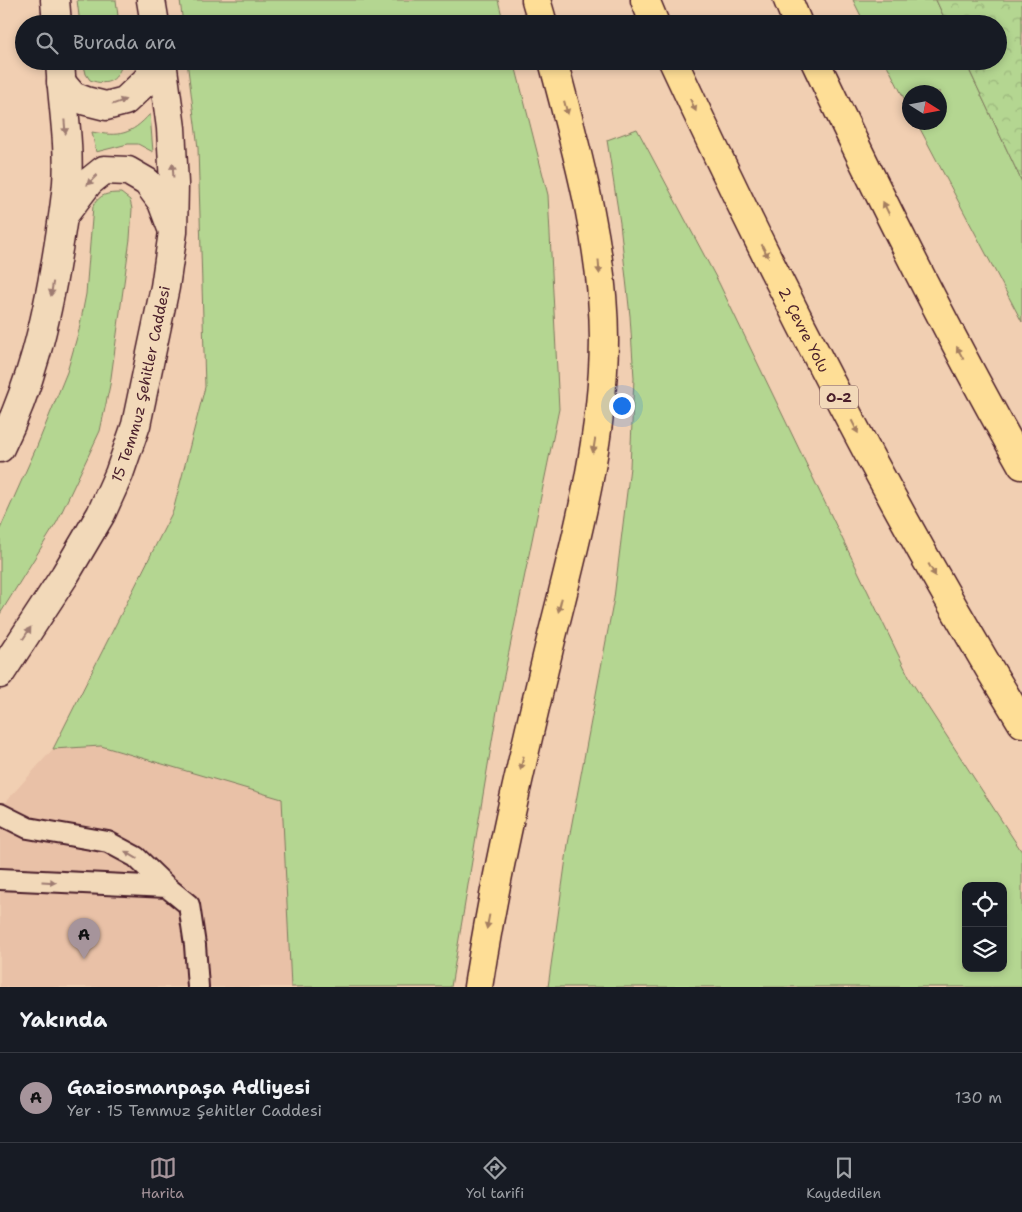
<!DOCTYPE html>
<html lang="tr">
<head>
<meta charset="utf-8">
<style>
  :root { --surface:#171b24; --page:#242831; --text:#f1f3f6; --muted:#9ea1a6; --line:#363941; --accent:#a6949b }
  body { margin:0; font-family:"Shantell Sans",sans-serif; background:var(--page); color:var(--text) }
  .controls { position:absolute; right:15px; bottom:15px; display:grid; overflow:hidden; border-radius:10px; box-shadow:0 2px 8px #0003 }
  .controls button { width:45px; height:45px; display:grid; place-items:center; padding:0; border:0; border-bottom:1px solid var(--line); background:var(--surface); color:var(--text); font:25px sans-serif }
  .compass { position:absolute; left:902px; top:85px; width:45px; height:45px; border-radius:50%; background:var(--surface); box-shadow:0 2px 8px #0003; rotate:101deg }
  .you { position:absolute; left:621px; top:405px; width:18px; height:18px; margin:-12px; border:4px solid #fff; border-radius:50%; background:#1a73e8; box-shadow:0 0 0 8px #1a73e833 }
  .badge { display:grid; place-items:center; width:32px; height:32px; border-radius:50%; background:var(--accent); color:#111; font-size:16px; font-weight:700 }
  .pin { position:absolute; translate:-50% -41px; filter:drop-shadow(0 1px 2px #0008) }
  .pin::after { content:''; position:absolute; top:26px; width:18px; height:15px; background:inherit; clip-path:polygon(0 0,100% 0,50% 100%) }
  .list { margin:0; padding:0; list-style:none }
  h2 { display:flex; justify-content:space-between; align-items:center; height:65px; margin:0; padding:0 20px; font-size:21px }
  h2 small { font-size:16px; font-weight:400; color:var(--muted) }
  .list li { display:grid; grid-template-columns:32px 1fr auto; gap:15px; align-items:center; box-sizing:border-box; height:90px; padding:0 20px; border-top:1px solid var(--line) }
  .list b { display:block; font-size:19px; white-space:nowrap }
  .list p { margin:0; font-size:16px; white-space:nowrap; color:var(--muted) }
  .list em { font-size:16px; font-style:normal; color:var(--muted) }
  .icon { flex:none; width:28px; height:28px; fill:none; stroke:currentColor; stroke-width:2; stroke-linecap:round; stroke-linejoin:round }
  .map { position:relative; flex:none; width:1022px; height:987px; overflow:hidden }
  .search { position:absolute; background:var(--surface); box-shadow:0 2px 8px #0003; left:15px; right:15px; top:15px; height:55px; display:flex; align-items:center; gap:12px; box-sizing:border-box; padding:0 18px; border-radius:28px; color:var(--muted); font-size:19px }
  .sheet { height:155px; background:var(--surface) }
  nav { display:flex; justify-content:space-around; align-items:center; box-sizing:border-box; height:70px; border-top:1px solid var(--line); background:var(--surface); font-size:14px; color:var(--muted) }
  nav a { display:grid; justify-items:center; gap:2px }
  nav .on { color:var(--accent) }
  .map>svg:first-child { display:block }
  .built { fill:#e9c1a7 }
  .grass { fill:#b4d691; stroke:#7f7a5e; fill-rule:evenodd }
  .forest { fill:url(#forest-crowns); stroke:#7f7a5e }
  .lines { fill:none; stroke-linecap:round; stroke-linejoin:round }
  .service-casing { stroke:#4a1f2b; stroke-width:24 }
  .secondary-casing { stroke:#4a1f2b; stroke-width:31 }
  .motorway-casing { stroke:#4a1f2b; stroke-width:31 }
  .service { stroke:#f2d9b9; stroke-width:20 }
  .secondary { stroke:#f2d9b9; stroke-width:28 }
  .motorway { stroke:#fede96; stroke-width:28 }
  .oneway { fill:#9e7c72 }
  .oneway2 { fill:#a47e60 }
  .labels { text-anchor:middle; dominant-baseline:central; stroke-width:4; stroke-linejoin:round; paint-order:stroke }
  .shield { fill:#f2d9b9; stroke:#7c5756; stroke-width:1 }
  .shield-label { font-size:14px; font-weight:bold; fill:#4a1f2b }
  .street-label { font-size:15px; fill:#4a1f2b; stroke:#f2d9b9 }
</style>
</head>
<body>
<div class="map">
<svg width="1022" height="987" viewBox="0 0 1022 987">
  <defs>
    <pattern id="forest-crowns" width="20" height="18" patternUnits="userSpaceOnUse" patternTransform="scale(1.25)"><rect width="20" height="18" fill="#b4d691"/><path d="M2 6a3 3 0 1 1 6 0M12 15a3 3 0 1 1 6 0" fill="none" stroke="#9cb77d"/></pattern>
  </defs>
  <rect width="100%" height="100%" fill="#f1cfb2"/>
  <filter id="ink" filterUnits="userSpaceOnUse"><feTurbulence type="fractalNoise" baseFrequency=".02" numOctaves="2"/><feDisplacementMap in="SourceGraphic" scale="10" xChannelSelector="R" yChannelSelector="G"/><feConvolveMatrix kernelMatrix="1 2 1 2 8 2 1 2 1" color-interpolation-filters="sRGB"/></filter>
  <g filter="url(#ink)">
    <path class="built" d="M101,746L283,799L291,987H0V808L53,749Z"/>
    <path class="grass" d="M77,0H116L119,24H80Z
      M180,0H498L504,24H183Z
      M853,0H936L947,24H865Z
      M83,61H123C118,80 109,87 90,80L86,74Z
      M187,61H514L548,195L559,409L498,705L451,987H291L282,799L101,746L53,749L173,511L205,387L198,148Z
      M885,61H965L1022,182V322L917,123L940,122V92H910L909,108Z
      M150,114L153,152L138,144H128L96,152L92,132C119,137 131,135 150,114Z
      M637,129L719,283L911,681L1022,852V987H548L568,844L614,598L630,467L634,378L630,316L620,223L607,140ZM966,886H1003V968H966Z
      M121,193L130,200L132,209L130,239L110,385L100,431L57,522L0,614V529L37,446L67,372L79,330L86,294L93,206C100,194 107,193 121,193Z"/>
    <path class="forest" d="M936,0H1022V182L965,61H998V24H947Z"/>
    <g class="lines">
      <defs>
        <path id="service" d="M0,814L28,828L108,842L136,857L167,887L189,905L195,945L198,987
          M0,879L167,887"/>
        <g id="secondary">
          <path d="M55,0L57,24"/>
          <path d="M151,0L155,24"/>
          <path d="M61,82L73,96L86,101L106,106L125,101L147,80L156,61"/>
          <path d="M64,215L89,182L104,170L128,171L147,182L162,202L171,226"/>
          <path d="M0,448C31,386 46,323 57,255C61,231 65,207 67,183C70,143 62,102 60,61"/>
          <path id="s1" d="M0,674L65,575L101,514L119,474L136,425L165,287L173,232L174,184L171,128L162,61"/>
        </g>
        <g id="motorway">
          <path d="M536,0L543,24"/>
          <path d="M645,0L655,24"/>
          <path d="M788,0L798,24"/>
          <path id="s2" d="M673,61C778,287 892,510 1022,723"/>
          <path d="M815,61C880,198 947,333 1022,465"/>
          <path d="M478,987C496,871 523,757 550,644C575,544 603,444 604,341C604,246 577,152 553,61"/>
        </g>
      </defs>
      <use href="#service" class="service-casing"/>
      <use href="#secondary" class="secondary-casing"/>
      <use href="#motorway" class="motorway-casing"/>
      <use href="#service" class="service"/>
      <use href="#secondary" class="secondary"/>
      <use href="#motorway" class="motorway"/>
    </g>
    <defs><path id="oneway-solid" d="M-6-.8H1V-3.2L6.5 0L1 3.2V.8H-6Z" transform="scale(1.25)"/></defs>
    <g class="oneway">
      <use href="#oneway-solid" transform="translate(119 102) rotate(-20)"/>
      <use href="#oneway-solid" transform="translate(65 127) rotate(85)"/>
      <use href="#oneway-solid" transform="translate(173 170) rotate(-93)"/>
      <use href="#oneway-solid" transform="translate(92 180) rotate(136)"/>
      <use href="#oneway-solid" transform="translate(52 289) rotate(99)"/>
      <use href="#oneway-solid" transform="translate(27 633) rotate(-57)"/>
      <use href="#oneway-solid" transform="translate(131 855) rotate(-149)"/>
      <use href="#oneway-solid" transform="translate(49 882) rotate(3)"/>
    </g>
    <g class="oneway2">
      <use href="#oneway-solid" transform="translate(693 105) rotate(65)"/>
      <use href="#oneway-solid" transform="translate(566 108) rotate(75)"/>
      <use href="#oneway-solid" transform="translate(886 208) rotate(-116)"/>
      <use href="#oneway-solid" transform="translate(765 251) rotate(63)"/>
      <use href="#oneway-solid" transform="translate(599 267) rotate(86)"/>
      <use href="#oneway-solid" transform="translate(960 353) rotate(-118)"/>
      <use href="#oneway-solid" transform="translate(855 427) rotate(63)"/>
      <use href="#oneway-solid" transform="translate(594 446) rotate(99)"/>
      <use href="#oneway-solid" transform="translate(932 570) rotate(61)"/>
      <use href="#oneway-solid" transform="translate(560 605) rotate(104)"/>
      <use href="#oneway-solid" transform="translate(522 763) rotate(103)"/>
      <use href="#oneway-solid" transform="translate(488 922) rotate(101)"/>
    </g>
  </g>
  <g class="labels">
    <rect class="shield" x="820" y="385.5" width="38" height="23" rx="4"/>
    <g class="shield-label">
      <text x="839" y="397">O-2</text>
    </g>
    <g class="street-label">
      <text stroke="none"><textPath href="#s2" startOffset="299">2. Çevre Yolu</textPath></text>
      <text stroke="none"><textPath href="#s1" startOffset="326">15 Temmuz Şehitler Caddesi</textPath></text>
    </g>
  </g>
</svg>
<div class="controls">
<button><svg class="icon" aria-label="locate" viewBox="0 0 24 24"><circle cx="12" cy="12" r="6"/><path d="M12 2v4M12 18v4M2 12h4M18 12h4"/></svg></button>
<button><svg class="icon" aria-label="layers" viewBox="0 0 24 24"><path d="M12 4l9 5-9 5-9-5zM3 14l9 5 9-5"/></svg></button>
</div>
<svg class="compass" viewBox="-18 -18 36 36"><path d="M0-13l5 13h-10z" fill="#e53935"/><path d="M0 13l5-13h-10z" fill="#9ea1a6"/></svg>
<div class="you"></div>
<div class="pin badge" style="left:84px;top:959px">A</div>
<div class="search"><svg class="icon" aria-label="search" viewBox="0 0 24 24"><circle cx="10" cy="10" r="6"/><path d="M15 15l6 6"/></svg>Burada ara</div>
</div>
<section class="sheet">
<h2>Yakında<small></small></h2>
<ul class="list">
<li><span class="badge">A</span><div><b>Gaziosmanpaşa Adliyesi</b><p>Yer · 15 Temmuz Şehitler Caddesi</p></div><em>130 m</em></li>
</ul>
</section>
<nav>
<a class="on"><svg class="icon" aria-label="map" viewBox="0 0 24 24"><path d="M3 6l6-2 6 2 6-2v14l-6 2-6-2-6 2zM9 4v14M15 6v14"/></svg>Harita</a>
<a><svg class="icon" aria-label="directions" viewBox="0 0 24 24"><path d="M12 3l9 9-9 9-9-9zM9 14v-3h6M13 9l2 2-2 2"/></svg>Yol tarifi</a>
<a><svg class="icon" aria-label="saved" viewBox="0 0 24 24"><path d="M7 4h10v16l-5-4-5 4z"/></svg>Kaydedilen</a>
</nav>
</body>
</html>
